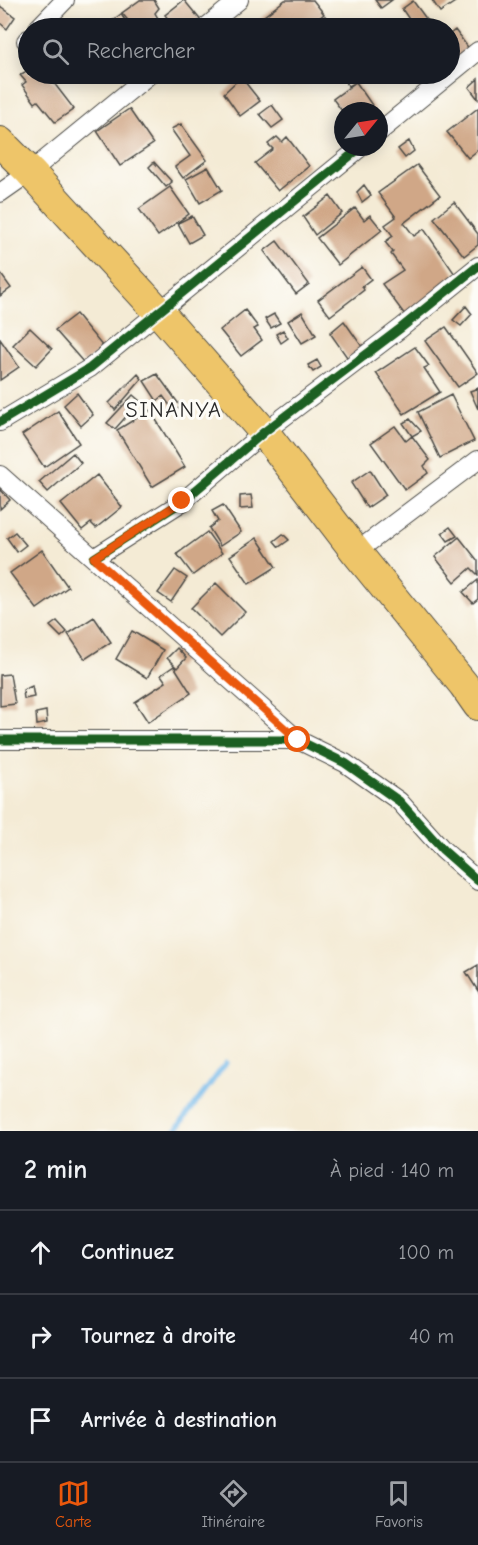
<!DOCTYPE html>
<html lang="fr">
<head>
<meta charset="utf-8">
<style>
  :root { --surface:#171b24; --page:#242831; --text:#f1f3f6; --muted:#9ea1a6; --line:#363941; --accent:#ea580c }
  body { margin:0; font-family:"Comic Neue",sans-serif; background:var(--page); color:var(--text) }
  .compass { position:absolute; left:334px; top:102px; width:54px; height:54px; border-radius:50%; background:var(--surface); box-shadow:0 3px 15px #0003; rotate:60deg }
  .stop { position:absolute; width:18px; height:18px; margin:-14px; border:4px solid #ea580c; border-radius:50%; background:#fff }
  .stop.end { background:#ea580c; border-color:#fff; box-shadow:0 2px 6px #0008 }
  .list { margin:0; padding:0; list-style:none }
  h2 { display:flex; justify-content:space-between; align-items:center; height:78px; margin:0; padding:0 24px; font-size:26px }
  h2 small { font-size:20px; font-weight:400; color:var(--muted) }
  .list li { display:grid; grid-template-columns:39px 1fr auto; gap:18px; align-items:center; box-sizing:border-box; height:84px; padding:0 24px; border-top:2px solid var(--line) }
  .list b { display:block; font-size:22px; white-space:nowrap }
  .list em { font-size:20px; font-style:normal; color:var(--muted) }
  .icon { flex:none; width:33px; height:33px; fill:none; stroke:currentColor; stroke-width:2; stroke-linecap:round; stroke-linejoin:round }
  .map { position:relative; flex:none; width:478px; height:1131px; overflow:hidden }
  .search { position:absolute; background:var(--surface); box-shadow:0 3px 15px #0003; left:18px; right:18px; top:18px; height:66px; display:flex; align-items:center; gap:15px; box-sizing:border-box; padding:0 21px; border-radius:33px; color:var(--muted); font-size:22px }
  .sheet { height:330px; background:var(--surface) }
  nav { display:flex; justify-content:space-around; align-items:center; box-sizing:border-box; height:84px; border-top:2px solid var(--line); background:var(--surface); font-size:16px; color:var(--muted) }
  nav a { display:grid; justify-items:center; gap:3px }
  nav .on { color:var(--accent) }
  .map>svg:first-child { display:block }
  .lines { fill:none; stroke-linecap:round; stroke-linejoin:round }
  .stream { stroke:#74b9ea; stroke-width:5 }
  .building { fill:#d0a787 }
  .minor-casing { stroke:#494844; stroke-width:20 }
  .trunk-casing { stroke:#494844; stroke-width:32 }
  .minor { stroke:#fff; stroke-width:18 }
  .trunk { stroke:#eec569; stroke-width:30 }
  .cycleway-casing { stroke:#fdfcf7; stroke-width:13 }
  .cycleway { stroke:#1b5e20; stroke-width:9 }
  .route { stroke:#ea580c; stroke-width:8 }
  .labels { text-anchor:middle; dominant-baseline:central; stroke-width:6; stroke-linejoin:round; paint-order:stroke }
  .neighbourhood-label { font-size:22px; letter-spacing:1.5px; fill:#2b2b2b; stroke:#fdfcf7 }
</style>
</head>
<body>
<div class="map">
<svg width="478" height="1131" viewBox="0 0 478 1131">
  <rect width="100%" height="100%" fill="#fdfcf7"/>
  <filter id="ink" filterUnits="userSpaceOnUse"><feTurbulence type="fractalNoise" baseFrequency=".0167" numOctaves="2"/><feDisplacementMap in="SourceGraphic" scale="12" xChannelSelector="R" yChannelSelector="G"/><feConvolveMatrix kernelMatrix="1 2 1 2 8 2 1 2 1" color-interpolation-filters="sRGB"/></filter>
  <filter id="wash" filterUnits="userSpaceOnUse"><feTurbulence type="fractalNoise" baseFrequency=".008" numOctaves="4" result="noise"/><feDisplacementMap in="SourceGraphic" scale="24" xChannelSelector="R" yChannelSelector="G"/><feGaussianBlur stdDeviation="1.35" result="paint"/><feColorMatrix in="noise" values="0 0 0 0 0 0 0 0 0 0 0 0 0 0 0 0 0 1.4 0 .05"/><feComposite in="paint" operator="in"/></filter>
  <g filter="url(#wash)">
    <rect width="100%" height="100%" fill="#f4ebd5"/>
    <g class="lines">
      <path class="stream" d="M175,1131L226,1063"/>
    </g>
    <g id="blocks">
      <path class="building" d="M140,0H154L159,8L155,13L159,20L148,28H134L122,13Z
        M184,0L203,23L196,28H175L165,15Z
        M285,0H313L324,14L307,28H265L259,20Z
        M375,0H392L381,8Z
        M432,0H458L440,12Z
        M413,1L430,24L424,28H415L402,9Z
        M0,6L15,17L7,29L0,23Z
        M121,14L126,22L116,28L112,21Z
        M325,16L334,28H318L314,24Z
        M455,30L470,50L450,65V34Z
        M28,70V74H47L74,109L55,122L38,101L35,103L22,85L26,82L20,75Z
        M339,74H356L360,80L349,86Z
        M241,77L260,101L240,116L224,93Z
        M478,79V99L469,87Z
        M356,82L376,111H342L333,99Z
        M272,105L283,120L272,128L260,114Z
        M478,108V150L468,158L447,132Z
        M129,109L153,144L120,166L97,131Z
        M181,124L207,160L183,178L175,167L190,156L171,129Z
        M277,137L282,142L287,137L309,166L278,191L255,163L273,149L268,144Z
        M409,141L414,151L405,158L398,149Z
        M154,162L172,182L166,187L149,167Z
        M417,165L440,195L404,223L414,236L424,229L457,277L405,315L382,284L403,270L391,254L393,252L385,242L393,236L385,225L396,217L378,193Z
        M208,167L222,190L200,203L186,179Z
        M364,185L371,195L362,202L357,192Z
        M170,187L189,214L158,236L139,209Z
        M330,196L342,213L315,235L303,217Z
        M454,202L478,234V245L464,256L434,218Z
        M355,208L364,220L370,215L382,230L338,265L317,238Z
        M192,216L203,235L189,243L178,223Z
        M277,241L309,284L296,294L264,251Z
        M362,267L371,279L362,286L364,290L330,316L318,300Z
        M0,273L11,288L0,296Z
        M466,306L472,314L461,326L453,320Z
        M245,310L258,327L254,329L262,340L241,356L220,330Z
        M302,312L316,335L302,343L288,321Z
        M76,314L104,348L84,363L55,330Z
        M274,314L280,323L271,328L265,319Z
        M344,321L363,348L349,360L330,333Z
        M446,327L478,373L458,387L425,341Z
        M30,328L52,349L36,366L13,345Z
        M283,330L288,338L281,343L276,334Z
        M0,339L19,367L0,380Z
        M415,347L429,366L424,368L440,392L404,414L376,373Z
        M317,360L321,367L313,372L308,365Z
        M138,374L142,379L115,410L109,403Z
        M157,374L181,407L174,411L163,396L157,401L144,381Z
        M478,388V409L470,391Z
        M77,393L93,415L81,426L64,405Z
        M133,395L140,401L115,429L107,423Z
        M451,395L474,441L440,458L418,412Z
        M150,410L185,467L152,487L117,430Z
        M58,411L79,443L44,467L22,435Z
        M410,419L421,431L412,436L403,423Z
        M395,426L406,441L412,436L430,460L424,466L428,473L405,490L371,443Z
        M73,453L81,463L48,492L39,482Z
        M370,470L386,495L367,508L351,483Z
        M97,475L122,507L96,528L91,523L82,530L61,504Z
        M0,489L10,500L0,509Z
        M251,495L253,508L240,509V496Z
        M223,505L241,532L220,546L209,528L218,521L212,511Z
        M450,527L457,536L448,541L442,533Z
        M15,532L26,545L17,552L7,538Z
        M207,532L222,553L193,575L177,554Z
        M283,534L289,540L279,547L274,541Z
        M459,537L478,561V575L471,568L455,582L435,557Z
        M257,538L276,567L249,584L230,556Z
        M42,550L68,587L37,609L10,573Z
        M175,570L187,578L171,602L158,593Z
        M478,580V599L473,603L463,592Z
        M216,583L245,612L220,637L191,608Z
        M94,617L111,642L85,659L68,634Z
        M57,621L67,632L61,637L50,626Z
        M132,631L163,650L147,678L116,659Z
        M177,648L186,658L177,668L167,658Z
        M174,666L191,693L148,722L135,702L166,682L161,675Z
        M10,674L15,704L0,706V675Z
        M32,686L34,697L24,699L23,690Z
        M46,711L47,723L37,725L36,713Z
        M478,965V991L466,972Z"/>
    </g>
  </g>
  <g filter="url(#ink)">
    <use href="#blocks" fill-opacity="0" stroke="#494844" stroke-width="1.5"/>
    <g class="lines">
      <defs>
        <path id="minor" d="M38,28L65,0
          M205,28L239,0
          M26,41L28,39
          M379,132L478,51
          M0,193L30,172L150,74
          M0,422L90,368L361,147
          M0,475L298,740
          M356,552L478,460
          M94,558L182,502L264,432L401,328L478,266
          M0,740H298L345,763L399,801L443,850L478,881"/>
        <path id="trunk" d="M0,142L30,172L159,312L264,432L356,552L464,685L478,705"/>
      </defs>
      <use href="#minor" class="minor-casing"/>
      <use href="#trunk" class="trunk-casing"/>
      <use href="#minor" class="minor"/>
      <use href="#trunk" class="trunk"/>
      <defs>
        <path id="cycleway" d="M0,422L90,368L361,147
          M94,558L182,502L264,432L401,328L478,266
          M0,740H298L345,763L399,801L443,850L478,881"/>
      </defs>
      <use href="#cycleway" class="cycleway-casing"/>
      <use href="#cycleway" class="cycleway"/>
    </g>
  </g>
  <g class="lines" filter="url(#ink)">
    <path class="route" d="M182,501L94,558L298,740"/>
  </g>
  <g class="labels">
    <g class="neighbourhood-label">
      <text x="174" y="410">SINANYA</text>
    </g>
  </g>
</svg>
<svg class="compass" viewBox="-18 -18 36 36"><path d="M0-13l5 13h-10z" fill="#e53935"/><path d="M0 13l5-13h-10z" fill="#9ea1a6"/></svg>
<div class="stop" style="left:298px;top:740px"></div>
<div class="stop end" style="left:182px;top:501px"></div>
<div class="search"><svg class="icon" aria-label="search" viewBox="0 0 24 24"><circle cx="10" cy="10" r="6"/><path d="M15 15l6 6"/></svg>Rechercher</div>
</div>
<section class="sheet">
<h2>2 min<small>À pied · 140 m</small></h2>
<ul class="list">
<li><svg class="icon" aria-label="ahead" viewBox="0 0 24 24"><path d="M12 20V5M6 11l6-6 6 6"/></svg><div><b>Continuez</b></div><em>100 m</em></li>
<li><svg class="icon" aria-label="right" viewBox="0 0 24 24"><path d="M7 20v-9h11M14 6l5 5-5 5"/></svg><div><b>Tournez à droite</b></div><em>40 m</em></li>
<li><svg class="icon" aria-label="arrive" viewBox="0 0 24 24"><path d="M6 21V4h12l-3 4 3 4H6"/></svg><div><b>Arrivée à destination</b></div></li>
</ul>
</section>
<nav>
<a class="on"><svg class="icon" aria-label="map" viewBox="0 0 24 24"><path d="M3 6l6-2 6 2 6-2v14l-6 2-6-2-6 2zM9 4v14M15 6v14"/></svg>Carte</a>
<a><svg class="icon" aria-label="directions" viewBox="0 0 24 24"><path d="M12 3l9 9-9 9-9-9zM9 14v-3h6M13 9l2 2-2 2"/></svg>Itinéraire</a>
<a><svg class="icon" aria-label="saved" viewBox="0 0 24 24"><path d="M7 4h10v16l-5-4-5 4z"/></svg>Favoris</a>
</nav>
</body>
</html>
